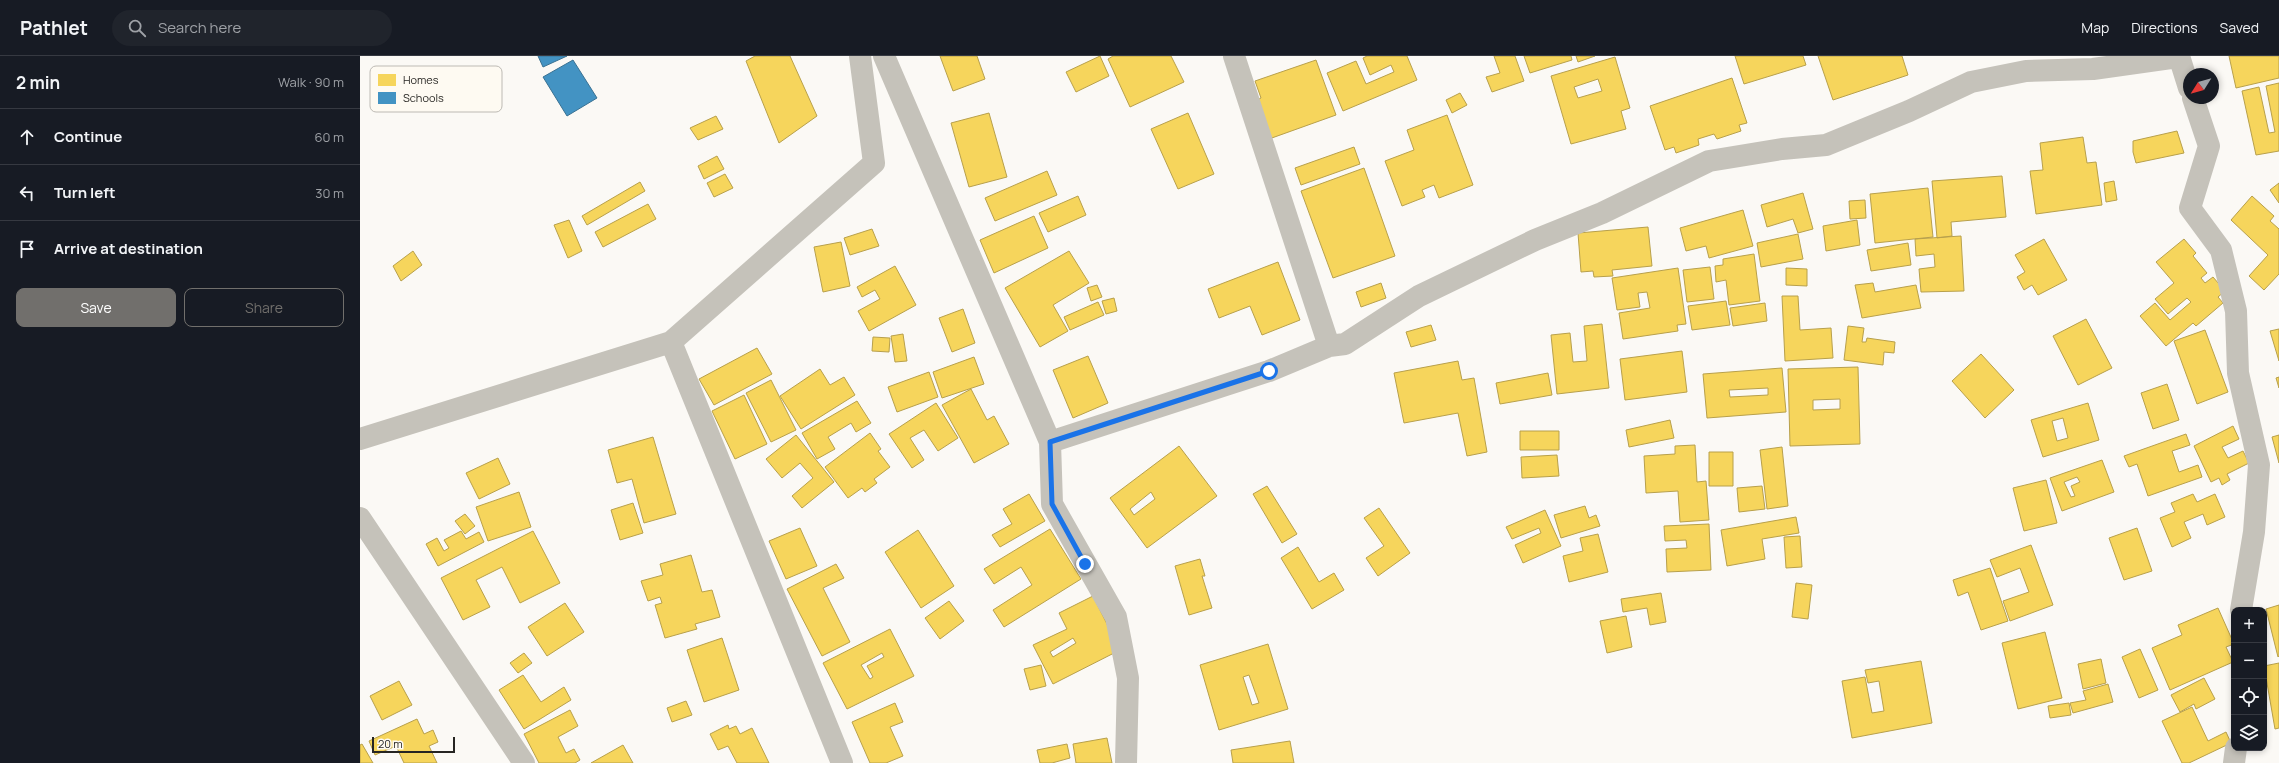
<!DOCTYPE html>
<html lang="en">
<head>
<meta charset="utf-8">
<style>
  :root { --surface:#171b24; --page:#20242c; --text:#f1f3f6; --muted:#9ea1a6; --line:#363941; --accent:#716f6c }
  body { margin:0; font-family:Manrope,sans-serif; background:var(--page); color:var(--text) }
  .controls { position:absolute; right:12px; bottom:12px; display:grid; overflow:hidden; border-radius:8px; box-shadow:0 2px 6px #0003 }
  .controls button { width:36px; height:36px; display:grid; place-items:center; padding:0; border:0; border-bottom:1px solid var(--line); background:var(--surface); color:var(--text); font:20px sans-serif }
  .compass { position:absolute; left:1823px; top:12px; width:36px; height:36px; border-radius:50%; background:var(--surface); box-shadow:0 2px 6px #0003; rotate:233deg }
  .scale { position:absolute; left:12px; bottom:10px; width:83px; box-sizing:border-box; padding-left:4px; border:2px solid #262522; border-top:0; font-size:11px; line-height:14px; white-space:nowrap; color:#262522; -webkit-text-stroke:3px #fefaf2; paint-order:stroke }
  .stop { position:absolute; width:12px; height:12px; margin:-9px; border:3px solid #1a73e8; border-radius:50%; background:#fff }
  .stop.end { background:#1a73e8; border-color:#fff; box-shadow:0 1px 4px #0008 }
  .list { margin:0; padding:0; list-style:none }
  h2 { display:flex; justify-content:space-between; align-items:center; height:52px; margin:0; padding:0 16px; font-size:17px }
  h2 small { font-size:13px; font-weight:400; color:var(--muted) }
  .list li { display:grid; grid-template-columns:26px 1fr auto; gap:12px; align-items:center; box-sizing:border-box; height:56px; padding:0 16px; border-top:1px solid var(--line) }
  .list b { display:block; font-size:15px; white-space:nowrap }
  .list em { font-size:13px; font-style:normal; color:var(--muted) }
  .actions { display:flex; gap:8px; padding:12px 16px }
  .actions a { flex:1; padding:9px 0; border:1px solid var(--accent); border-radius:8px; text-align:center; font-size:14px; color:var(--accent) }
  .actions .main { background:var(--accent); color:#fff }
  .icon { flex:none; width:22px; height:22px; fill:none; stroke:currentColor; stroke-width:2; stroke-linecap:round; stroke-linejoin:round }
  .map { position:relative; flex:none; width:1919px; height:707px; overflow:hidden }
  header { display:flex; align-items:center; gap:24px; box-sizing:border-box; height:56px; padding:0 20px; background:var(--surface); border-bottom:1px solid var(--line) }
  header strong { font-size:19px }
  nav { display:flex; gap:22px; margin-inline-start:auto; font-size:14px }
  .search { width:280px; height:36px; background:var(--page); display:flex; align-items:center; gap:10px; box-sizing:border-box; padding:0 14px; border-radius:22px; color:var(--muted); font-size:15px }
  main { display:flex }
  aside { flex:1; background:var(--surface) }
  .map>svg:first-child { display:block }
  .homes { fill:#f6d55c; stroke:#b8a04b; fill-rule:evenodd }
  .schools { fill:#4393c3; stroke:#3a7293 }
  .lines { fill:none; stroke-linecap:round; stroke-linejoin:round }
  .street { stroke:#c5c2ba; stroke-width:22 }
  .route { stroke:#1a73e8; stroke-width:5 }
  .key { fill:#fefaf2; stroke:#bdbab4; stroke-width:1 }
  .key-label { font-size:11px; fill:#262522 }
</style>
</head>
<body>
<header>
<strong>Pathlet</strong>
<div class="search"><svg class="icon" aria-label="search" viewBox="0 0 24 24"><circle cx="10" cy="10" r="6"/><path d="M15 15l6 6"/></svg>Search here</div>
<nav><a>Map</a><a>Directions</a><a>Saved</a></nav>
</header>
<main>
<aside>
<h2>2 min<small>Walk · 90 m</small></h2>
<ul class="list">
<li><svg class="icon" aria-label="ahead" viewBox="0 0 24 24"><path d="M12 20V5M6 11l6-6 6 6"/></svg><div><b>Continue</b></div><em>60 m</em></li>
<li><svg class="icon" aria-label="left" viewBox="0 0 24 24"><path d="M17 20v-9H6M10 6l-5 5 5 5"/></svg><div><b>Turn left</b></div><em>30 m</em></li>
<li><svg class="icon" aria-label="arrive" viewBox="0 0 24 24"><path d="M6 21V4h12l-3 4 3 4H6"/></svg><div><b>Arrive at destination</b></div></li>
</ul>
<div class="actions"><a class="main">Save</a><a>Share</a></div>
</aside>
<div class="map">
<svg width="1919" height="707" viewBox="0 0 1919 707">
  <rect width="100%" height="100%" fill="#fbf9f5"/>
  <path class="homes" d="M395,0H430L457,60L419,87L386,5Z
    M580,0H617L625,23L593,35Z
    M740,0L749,20L716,36L706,16Z
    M753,0H811L824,26L770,51L748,3Z
    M1007,0H1047L1057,24L983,55L967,17L996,5L1006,28L1034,16L1031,9L1010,19L1003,2Z
    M1134,0H1155L1164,25L1132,36L1126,21L1140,17Z
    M1164,0H1211L1212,4L1170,17Z
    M1216,0H1235L1218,6Z
    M1375,0H1443L1446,9L1384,28Z
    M1458,0H1542L1548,19L1473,44Z
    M1869,0H1919V22L1876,32Z
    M1255,1L1270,52L1261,55L1266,73L1211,88L1191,20ZM1238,23L1242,35L1218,42L1214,31Z
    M956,4L976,59L909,83L895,45L901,42L895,25Z
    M1372,22L1387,67L1379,69L1381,75L1357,83L1354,78L1338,83L1339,89L1316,97L1314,91L1305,94L1290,50Z
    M1919,27V95L1896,99L1882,35L1899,31L1909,77L1915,76L1906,30Z
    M1100,37L1107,49L1092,57L1086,44Z
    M629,57L647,121L609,131L591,67Z
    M828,57L854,118L818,133L791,73Z
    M1087,59L1113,129L1079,142L1074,129L1062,134L1065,141L1042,150L1025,105L1054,94L1047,74Z
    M356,60L363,73L338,84L330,72Z
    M1817,75L1824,97L1776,107L1773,96V85Z
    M1723,81L1727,107L1736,106L1742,149L1676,158L1670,115L1683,114L1680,87Z
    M994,91L1000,108L941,129L935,112Z
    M357,100L364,113L344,123L338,110Z
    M1004,112L1035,200L973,222L941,135Z
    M687,115L697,139L635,165L625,142Z
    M365,118L373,132L354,141L347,127Z
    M1642,120L1646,161L1591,166L1592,180L1577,182L1572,125Z
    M1754,125L1757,144L1746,146L1744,127Z
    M280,126L285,135L227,169L222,160Z
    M1919,127V147L1910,134Z
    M1568,132L1573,181L1515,187L1510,138Z
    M1443,137L1453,173L1438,177L1433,163L1407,171L1401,149Z
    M718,140L726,159L688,176L679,157Z
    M1892,140L1914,160L1910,165L1919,173V218L1904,234L1889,220L1908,199L1871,164Z
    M1505,144L1506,162L1490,163L1489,145Z
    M288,148L296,163L243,191L235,176Z
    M1383,154L1393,190L1349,202L1346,190L1326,195L1320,172Z
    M674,160L688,192L634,217L620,184Z
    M209,164L222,195L208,202L194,169Z
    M1497,164L1500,189L1466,195L1463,170Z
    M1288,171L1292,210L1252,214L1253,220L1234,221L1233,215L1221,216L1218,177Z
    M512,173L519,190L490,199L484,182Z
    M1438,178L1443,203L1401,211L1397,187Z
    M1601,180L1604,235L1561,236L1559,213L1575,211L1574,198L1556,200L1555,183Z
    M1684,183L1707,224L1678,239L1672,229L1664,234L1657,221L1665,216L1655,199Z
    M1824,183L1836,197L1833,200L1847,217L1841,222L1845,227L1853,221L1865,235L1858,241L1863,247L1836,270L1833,267L1806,290L1780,260L1795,247L1810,264L1831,246L1827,242L1808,258L1795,243L1814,227L1796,206Z
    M481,186L490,230L463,236L454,191Z
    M1548,187L1551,209L1511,215L1507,194Z
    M53,195L62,209L41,225L33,210Z
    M709,195L729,227L693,249L708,275L680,291L645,232Z
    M1394,198L1400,245L1369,249L1366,224L1356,226L1355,210L1363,209V203Z
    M918,206L940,264L902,279L890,250L859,262L848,233Z
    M535,210L556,249L509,275L498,255L520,243L515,234L502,241L497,231Z
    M1350,211L1354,243L1327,246L1323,214Z
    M1318,212L1326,268L1317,269L1318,275L1263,283L1259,257L1290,252L1287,236L1278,237L1280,251L1257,254L1252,222Z
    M1426,212L1447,213V230L1426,229Z
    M1021,227L1026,242L1001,251L996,236Z
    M1513,227L1515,236L1556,229L1561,252L1502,262L1495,229Z
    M737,229L742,241L731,245L727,232Z
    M1422,240H1438L1440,274L1471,272L1473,302L1425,305Z
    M754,242L757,255L746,258L742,245Z
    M1366,245L1370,269L1332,274L1328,250Z
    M738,246L744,259L710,274L704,261Z
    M1405,247L1407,265L1373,270L1370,252Z
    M603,253L615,287L592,296L579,262Z
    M1726,263L1752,312L1718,329L1693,280Z
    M1242,268L1249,332L1197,338L1191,279L1210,277L1213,306L1227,305L1224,270Z
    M1071,269L1076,284L1051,291L1046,276Z
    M1488,270L1504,272L1502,286H1506L1507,282L1535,286L1534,297L1524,296L1523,309L1484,304Z
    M1919,273V305L1910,275Z
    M1845,274L1868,336L1837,348L1814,285Z
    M543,278L547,305L535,306L531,280Z
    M513,281L530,282L529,296L512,295Z
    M397,292L412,318L354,349L339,323Z
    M1322,295L1327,336L1265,344L1260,303Z
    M1621,298L1654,334L1625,362L1592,325Z
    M728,300L748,347L713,362L693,314Z
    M614,301L624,328L582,342L573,316Z
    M1098,305L1102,324L1114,322L1127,396L1107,400L1098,357L1044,367L1034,317Z
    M1498,311L1500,388L1430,390L1428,313ZM1480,343V353L1453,354V344Z
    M1422,312L1426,356L1347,362L1343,318ZM1408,332V339L1370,341L1369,334Z
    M460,313L470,329L484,321L495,339L441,373L420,340Z
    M569,316L578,341L537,356L528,331Z
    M1188,317L1192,339L1140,348L1136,327Z
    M1919,321V332L1916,322Z
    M411,324L436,374L411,386L386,337Z
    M1807,328L1819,364L1793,373L1781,337Z
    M611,333L627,364L634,360L649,388L614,407L582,349Z
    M384,339L407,388L375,403L352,355Z
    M497,345L511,367L496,376L491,367L468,381L475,393L457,403L442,377Z
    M576,347L598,382L578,395L564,374L550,382L564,404L552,412L529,378Z
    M1728,347L1739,384L1683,401L1671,364ZM1703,362L1708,382L1697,385L1692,365Z
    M1310,364L1314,382L1269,391L1266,374Z
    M1873,370L1879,383L1862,391L1868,402L1883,395L1889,407L1867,418L1870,424L1862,429L1859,422L1851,426L1834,390Z
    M1160,375H1199V394H1160Z
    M510,377L521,393L518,395L530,411L514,423L517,427L505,436L502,432L488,442L465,411Z
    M1826,378L1830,389L1812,395L1819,416L1838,409L1842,421L1788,440L1777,408L1769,411L1764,400Z
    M436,379L474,426L442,452L432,440L453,422L440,407L422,422L406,403Z
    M1919,379V407L1912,381Z
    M293,381L316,458L284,467L272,423L257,427L248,394Z
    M1335,389L1337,426L1346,425L1349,464L1320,466L1318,435L1286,437L1284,400L1315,398V390Z
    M819,390L857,440L787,492L750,442ZM791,436L795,443L774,459L770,453Z
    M1422,391L1428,450L1407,453L1400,394Z
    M1349,396H1373V430H1349Z
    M1197,399L1199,420L1162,422L1161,401Z
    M138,402L150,428L119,443L106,417Z
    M1742,404L1754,436L1702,455L1690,422ZM1717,421L1720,426L1711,430L1715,440L1711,441L1704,426Z
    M1686,424L1697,467L1664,475L1653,432Z
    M907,430L937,478L922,487L893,438Z
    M1402,430L1405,453L1379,456L1377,432Z
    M159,436L171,471L128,485L116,451Z
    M669,438L685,465L640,491L632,479L652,468L643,453Z
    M1833,438L1837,446L1855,438L1865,461L1847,469L1843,458L1824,466L1831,482L1812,491L1800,462L1815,456L1811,447Z
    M273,447L283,477L260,484L251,454Z
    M1225,450L1229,462L1236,459L1240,470L1201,482L1194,459Z
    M1019,452L1050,497L1018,520L1006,502L1024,490L1004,462Z
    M1185,454L1201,490L1163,507L1155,489L1181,477L1179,472L1152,483L1146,471Z
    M105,458L115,470L105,478L95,465Z
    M1436,461L1439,477L1402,483L1405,503L1367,510L1361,474Z
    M1349,468L1351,514L1307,516L1306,493L1327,492L1326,484L1305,485L1304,470Z
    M440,472L457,510L426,523L409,485Z
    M1777,472L1792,515L1764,524L1749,482Z
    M690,473L721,523L644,571L633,554L672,529L661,511L634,528L624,513Z
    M558,474L594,530L561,552L525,496Z
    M101,475L106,483L119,476L124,486L78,510L66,488L77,482L84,495L89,492L84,484Z
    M173,475L200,527L160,547L142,511L116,524L130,551L103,564L81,522Z
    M1238,478L1248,516L1209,526L1203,500L1223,495L1220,482Z
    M1440,480L1442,511L1426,512L1424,481Z
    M1671,489L1693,549L1650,565L1643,545L1669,536L1660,512L1637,521L1630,504Z
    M938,491L959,526L974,517L984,534L952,553L921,502Z
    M331,499L342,536L352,534L360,561L335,568L337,573L305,582L295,549L302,547L300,541L288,545L281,525L303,519L300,508Z
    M840,503L845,520H842L852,552L829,559L815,510Z
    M476,508L484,522L463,532L490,586L462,600L427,533Z
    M1630,512L1648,565L1621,574L1608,536L1598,540L1593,524Z
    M1436,527L1452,529L1448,563L1432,561Z
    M1301,537L1306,566L1290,569L1287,552L1263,556L1261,543Z
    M733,540L760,594L693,628L673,589L707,573L699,557ZM713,582L716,587L693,601L690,596Z
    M589,545L604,565L580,583L565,562Z
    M205,547L224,576L187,600L168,571Z
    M1919,549V600L1918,601L1906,553Z
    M1858,552L1874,588L1866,591L1873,606L1810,634L1792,592L1822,579L1818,569Z
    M1266,560L1272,591L1247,597L1240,565Z
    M530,573L554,620L487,653L463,607ZM522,597L524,601L507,610L513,621L510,623L501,609Z
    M1685,576L1702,642L1658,653L1642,587Z
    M362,582L379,634L344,646L327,594Z
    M908,588L928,653L859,674L840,609ZM889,619L899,647L892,649L883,621Z
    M1780,593L1798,634L1779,642L1762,601Z
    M164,597L172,607L158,617L150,607Z
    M1741,603L1746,627L1723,633L1718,608Z
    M1561,605L1572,667L1492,682L1482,625L1505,621L1512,657L1524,655L1519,625L1508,627L1505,614Z
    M1919,607V672L1915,673L1904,610Z
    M681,609L686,630L670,634L664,613Z
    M163,619L181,646L204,631L211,644L164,673L139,634Z
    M1844,622L1855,643L1836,653L1834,648L1820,656L1811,639Z
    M39,625L52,649L22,664L10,640Z
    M1748,628L1753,646L1713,657L1710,647L1726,644L1723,635Z
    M326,645L332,659L312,666L307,652Z
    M535,647L543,666L530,671L543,700L526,707H510L492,666Z
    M1709,647L1711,659L1690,662L1688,650Z
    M1832,651L1848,685L1866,676L1871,687L1829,707H1822L1802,665Z
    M210,654L218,670L198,681L206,697L214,693L220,704L215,707H179L164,678Z
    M57,663L64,678L73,674L78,686L69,690L77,707H44L36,690L15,699L9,685Z
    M368,669L369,673L376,670L380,678L392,672L409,707H377L368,690L358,694L350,678Z
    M747,682L752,707H716L713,688Z
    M930,685L934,707H873L871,694Z
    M2,688L13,707H0V689Z
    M707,688L710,702L692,707H680L677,694Z
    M263,689L273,707H231Z"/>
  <path class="schools" d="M178,0H207L183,11Z
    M213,4L237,42L207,60L183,21Z"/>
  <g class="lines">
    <path class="street" d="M524,0L690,386
      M874,0L969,290
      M1819,0L1829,32
      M1833,42L1849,90L1830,152L1861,194L1876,255L1878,317L1899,409L1894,476L1881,554
      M311,286L482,707
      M0,383L311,286L514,107L500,0
      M0,462L164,707
      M766,707L768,622L756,561L692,448L690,386L909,315L969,290L985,288L1059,240L1175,184L1242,157L1349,105L1422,93L1466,89L1549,55L1611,26L1666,15L1733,13L1818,1
      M1874,707L1876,692"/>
  </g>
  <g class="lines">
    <path class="route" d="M725,508L692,448L690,386L909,315"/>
  </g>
  <rect x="10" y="10" width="132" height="46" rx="6" class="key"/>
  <rect x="18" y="18" width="18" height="12" fill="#f6d55c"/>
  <rect x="18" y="36" width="18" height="12" fill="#4393c3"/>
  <g class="key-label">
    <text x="43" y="28">Homes</text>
    <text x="43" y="46">Schools</text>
  </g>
</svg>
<div class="controls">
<button>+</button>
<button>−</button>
<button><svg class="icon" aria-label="locate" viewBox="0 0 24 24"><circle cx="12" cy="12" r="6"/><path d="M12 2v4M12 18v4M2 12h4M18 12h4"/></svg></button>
<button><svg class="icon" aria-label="layers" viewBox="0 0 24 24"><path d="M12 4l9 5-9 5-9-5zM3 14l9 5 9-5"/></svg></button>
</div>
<svg class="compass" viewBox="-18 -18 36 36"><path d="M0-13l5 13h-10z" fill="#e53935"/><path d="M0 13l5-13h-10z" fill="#9ea1a6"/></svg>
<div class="scale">20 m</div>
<div class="stop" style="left:909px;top:315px"></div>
<div class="stop end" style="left:725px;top:508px"></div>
</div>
</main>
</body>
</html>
